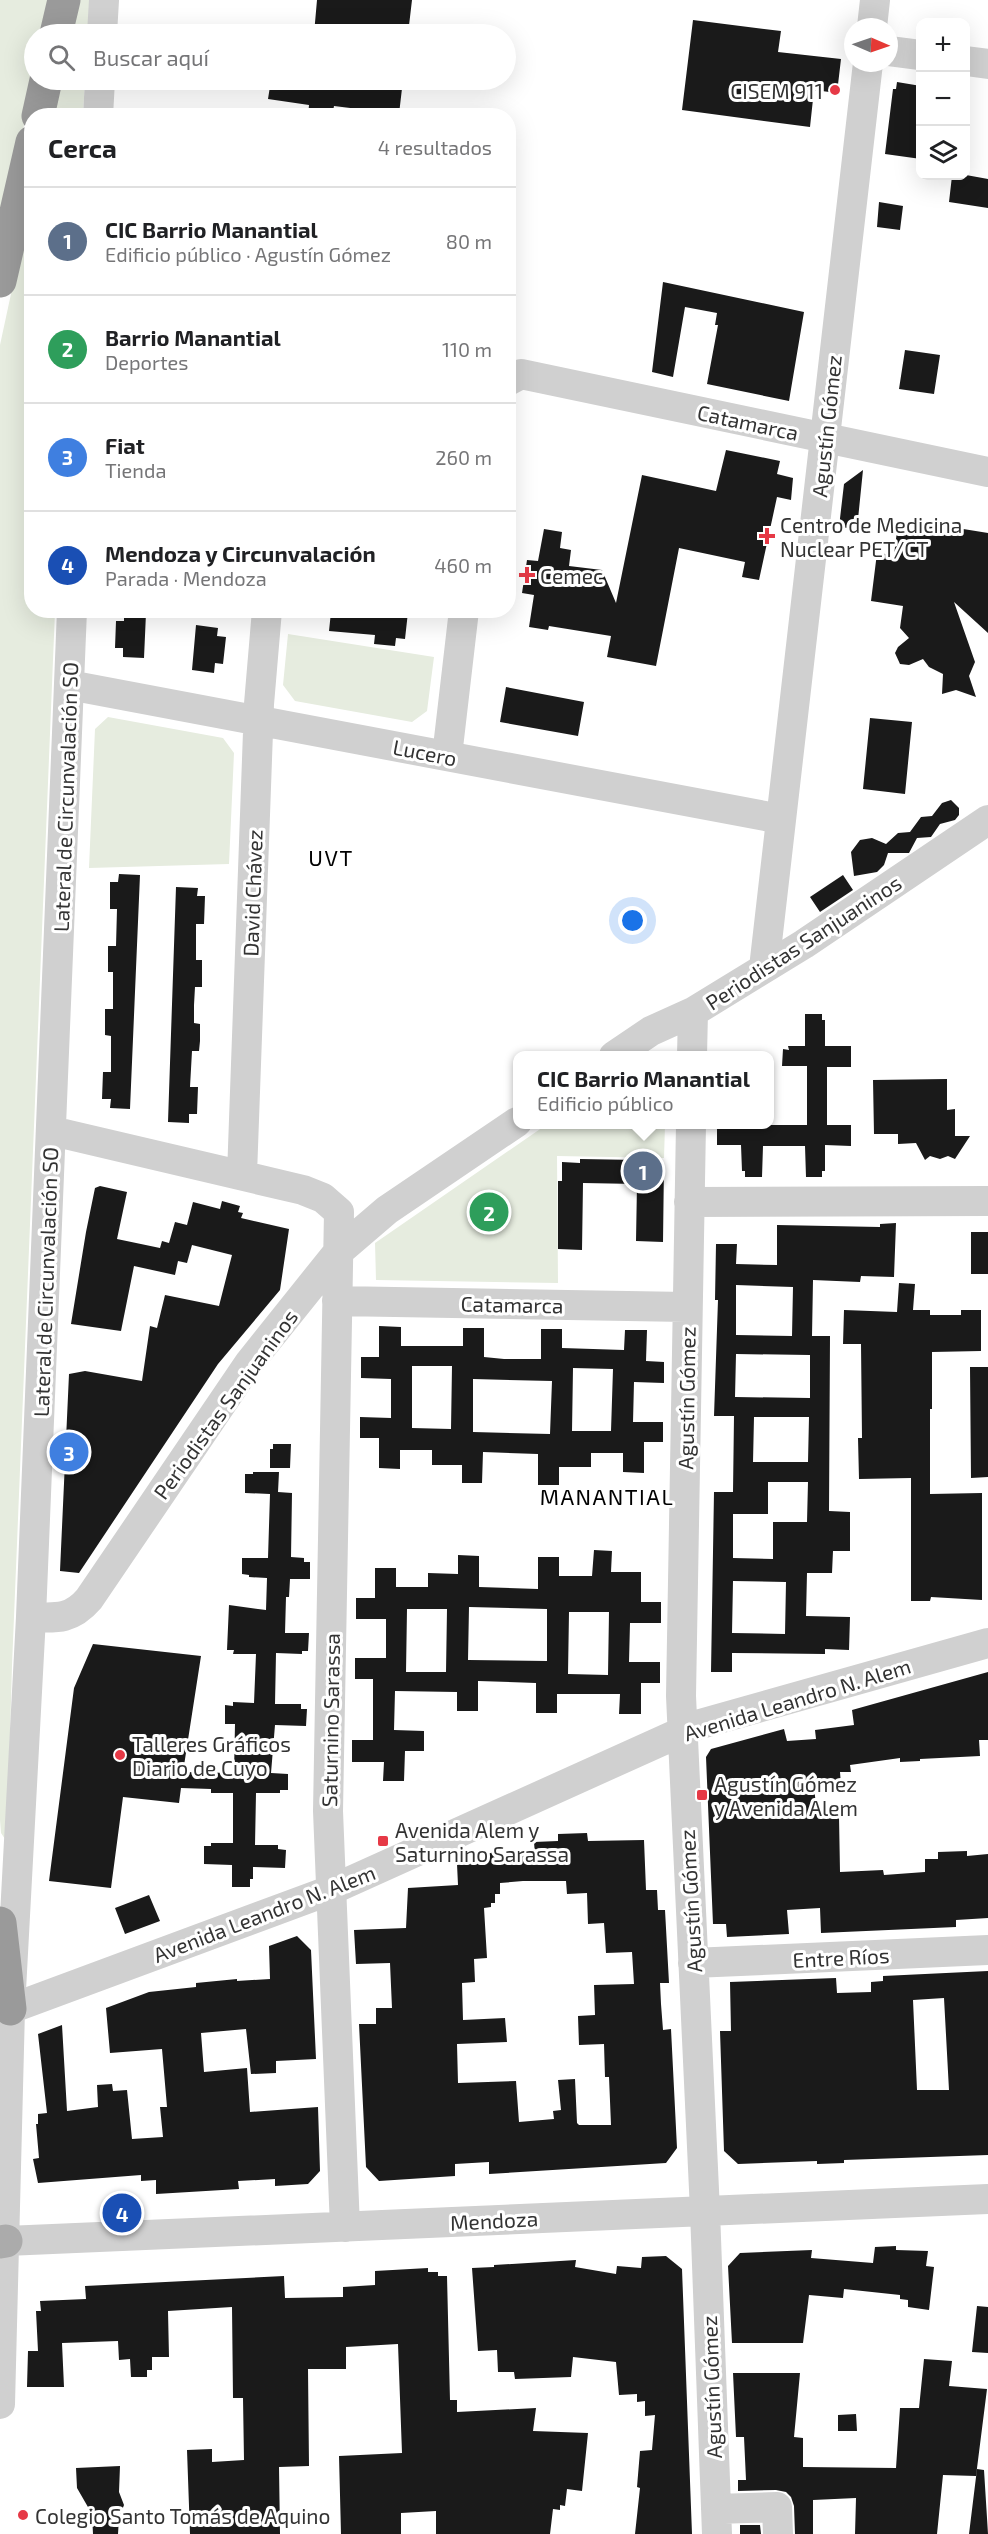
<!DOCTYPE html>
<html lang="es">
<head>
<meta charset="utf-8">
<style>
  :root { --surface:#fff; --page:#f2f2f2; --text:#202124; --muted:#757577; --line:#e0e0e0; --accent:#e63946 }
  body { margin:0; font-family:"Exo 2",sans-serif; background:var(--page); color:var(--text) }
  .controls { position:absolute; right:18px; top:18px; display:grid; overflow:hidden; border-radius:12px; box-shadow:0 6px 24px #0002 }
  .controls button { width:54px; height:54px; display:grid; place-items:center; padding:0; border:0; border-bottom:2px solid var(--line); background:var(--surface); color:var(--text); font:30px sans-serif }
  .compass { position:absolute; left:844px; top:18px; width:54px; height:54px; border-radius:50%; background:var(--surface); box-shadow:0 6px 24px #0002; rotate:92deg }
  .you { position:absolute; left:633px; top:921px; width:21px; height:21px; margin:-15px; border:4px solid #fff; border-radius:50%; background:#1a73e8; box-shadow:0 0 0 9px #1a73e833 }
  .badge { display:grid; place-items:center; width:39px; height:39px; border-radius:50%; background:var(--accent); color:#fff; font-size:20px; font-weight:700 }
  .pin { position:absolute; translate:-50% -50%; border:3px solid #fff; box-shadow:0 2px 6px #0006 }
  .popup { position:absolute; left:513px; top:1051px; width:261px; height:78px; box-sizing:border-box; display:grid; place-content:center; border-radius:12px; background:var(--surface); filter:drop-shadow(0 2px 4px #0005); font-size:20px; white-space:nowrap; color:var(--muted) }
  .popup b { font-size:22px; color:var(--text) }
  .popup::after { content:''; position:absolute; left:50%; top:100%; margin-left:-12px; border:12px solid transparent; border-top-color:var(--surface) }
  .list { margin:0; padding:0; list-style:none }
  h2 { display:flex; justify-content:space-between; align-items:center; height:78px; margin:0; padding:0 24px; font-size:26px }
  h2 small { font-size:20px; font-weight:400; color:var(--muted) }
  .list li { display:grid; grid-template-columns:39px 1fr auto; gap:18px; align-items:center; box-sizing:border-box; height:108px; padding:0 24px; border-top:2px solid var(--line) }
  .list b { display:block; font-size:22px; white-space:nowrap }
  .list p { margin:0; font-size:20px; white-space:nowrap; color:var(--muted) }
  .list em { font-size:20px; font-style:normal; color:var(--muted) }
  .icon { flex:none; width:33px; height:33px; fill:none; stroke:currentColor; stroke-width:2; stroke-linecap:round; stroke-linejoin:round }
  .map { position:relative; flex:none; width:988px; height:2534px; overflow:hidden }
  .search { position:absolute; background:var(--surface); box-shadow:0 6px 24px #0002; left:24px; top:24px; width:492px; height:66px; display:flex; align-items:center; gap:15px; box-sizing:border-box; padding:0 21px; border-radius:33px; color:var(--muted); font-size:22px }
  .panel { position:absolute; background:var(--surface); box-shadow:0 6px 24px #0002; left:24px; top:108px; width:492px; height:510px; border-radius:24px }
  .map>svg:first-child { display:block }
  .green { fill:#e6ecdf }
  .building { fill:#1a1a1a; fill-rule:evenodd }
  .lines { fill:none; stroke-linecap:round; stroke-linejoin:round }
  .minor { stroke:#d0d0d0; stroke-width:30 }
  .major { stroke:#ababab; stroke-width:33 }
  .highway { stroke:#9a9a9a; stroke-width:33 }
  .poi-dot { fill:#e63946; stroke:#fff; stroke-width:2 }
  .labels { text-anchor:middle; dominant-baseline:central; stroke-width:6; stroke-linejoin:round; paint-order:stroke }
  .poi-label { font-size:21px; fill:#333; stroke:#fff; text-anchor:start }
  .street-label { font-size:21px; fill:#333; stroke:#fff }
  .neighbourhood-label { font-size:22px; letter-spacing:1.5px; fill:#000; stroke:#fff }
</style>
</head>
<body>
<div class="map">
<svg width="988" height="2534" viewBox="0 0 988 2534">
  <rect width="100%" height="100%" fill="#fff"/>
  <path class="green" d="M0,0H51L44,34H34V78L0,237Z
    M78,0H91L88,34H70Z
    M59,80H85L83,115L51,116Z
    M31,201L32,610L55,611L12,1666L7,1842L1,1833L0,1820V345Z
    M288,634L434,657L427,711L412,722L295,701L283,685Z
    M108,717L223,738L234,753L229,864L89,868L95,729Z
    M546,1125H665L664,1158L557,1156L558,1283L376,1280L375,1243Z"/>
  <path class="building" d="M317,0H412L408,34H314Z
    M693,20L781,31L778,52L841,59L837,93L814,90L810,127L682,110Z
    M271,80H403L399,114L334,106L332,116H308L309,105L268,99Z
    M897,82L921,86V159L885,154L893,89H896Z
    M966,175L988,179V208L949,202L952,176Z
    M879,202L903,206L900,230L877,227Z
    M663,282L804,312L789,401L707,384L718,325H715L717,313L685,307L673,377L652,372Z
    M905,350L940,355L934,394L899,389Z
    M726,450L780,461L777,474L793,478L791,500L777,497L759,580L742,577L745,562L679,548L656,666L607,657L611,636L549,626L548,630L529,627L534,595L522,593L527,560L538,561L544,529L562,532L560,548L571,550L569,566L602,570L616,603L642,475L716,491Z
    M863,470L857,529L839,527L844,484Z
    M920,522L988,533V633L954,602L975,662L969,676L976,697L956,690L942,694L943,674L929,667L923,659L909,665L900,664L895,653L898,647L909,638L900,628L903,606L871,601L877,553L894,555L897,531L918,534Z
    M378,610L408,612L405,639L396,638L395,646L374,644L375,635L329,631L331,612L377,617Z
    M124,613H146L144,658L123,657V648H115L116,621H124Z
    M196,625L218,628L217,636L226,637L223,664L215,663L214,673L192,670Z
    M506,687L584,702L578,736L500,722Z
    M870,718L912,722L905,794L863,789Z
    M951,800L959,808V815L955,820L940,824L931,837L917,838L909,853H888L884,865L877,872L854,876L851,852L860,840L872,838L886,844L898,833L910,832L921,817L932,816L942,803Z
    M119,874L140,875L130,1109L110,1108L111,1099H102L103,1072H111V1036L105,1035V1009H113V972H108V946H116L117,909H110V882H118Z
    M843,875L853,890L820,912L810,897Z
    M176,887L198,888L197,896H205L204,924H196V960H202V987H195L194,1005V1023L200,1024V1041L199,1051H192L190,1087H198L197,1114H189V1123L168,1122Z
    M805,1014H822V1020H825V1046H851V1067H827V1125H851V1146L825,1145V1171H822V1177H806L805,1146H763L762,1177H745V1171H742L741,1145H717V1128H723V1125H807V1066H782L783,1049L789,1050L788,1046H805Z
    M947,1079V1110L955,1109V1136H970L955,1159L948,1156L940,1159L930,1156L925,1160L916,1143L898,1144V1134H874L873,1080Z
    M580,1159L638,1160V1163H664L663,1242L636,1241L637,1184L583,1183L582,1250L558,1249V1181H562V1162L580,1163Z
    M100,1186L127,1192L117,1239L160,1248L162,1241L169,1243L175,1222L187,1225L193,1202L220,1209L222,1201L240,1206L238,1212L243,1213L241,1218L289,1229L280,1290L218,1364L79,1573L60,1571L69,1374L85,1371L142,1381L150,1326L157,1328L165,1295L219,1306L232,1255L192,1245L187,1263L178,1261L175,1275L134,1266L121,1331L71,1324L86,1232L95,1188Z
    M896,1223L894,1277L861,1276L860,1282L813,1280L812,1336H830L829,1511L850,1512V1551H833L832,1573H807L806,1616L850,1617L849,1650L825,1649V1654L732,1653V1672H711L714,1492H733L734,1416H714L718,1300H715L716,1244H737L736,1264L777,1265V1225L880,1227V1224ZM736,1285L793,1287L792,1336L736,1335ZM736,1354L810,1355V1398L735,1397ZM754,1417H809L808,1462H753ZM768,1482H808L807,1522H773V1559L733,1558V1514H768ZM733,1581L786,1582L785,1634L732,1633Z
    M971,1232H988V1274H971Z
    M899,1283L915,1284L913,1310H930V1315H961V1310H981V1351L932,1352V1409H930V1494L982,1493V1600L931,1597L930,1601H911V1478L859,1479L858,1438H862L861,1344H843L844,1310L897,1312Z
    M379,1326L401,1327V1346H463V1328H484V1357L504,1359H541V1329H562V1348L624,1350L625,1330H647L646,1361L664,1362V1383L634,1382L633,1422H663V1442H644V1473L623,1472V1453H591V1467H559V1485H538V1454L483,1452L482,1483H462V1465H432V1450H400V1469L379,1468V1438H360V1417L391,1418V1379L361,1378V1357H379ZM412,1366H452L451,1429L412,1428ZM573,1368L613,1369L611,1431H572ZM473,1379L552,1381L550,1434L473,1432Z
    M970,1367H988V1477L971,1478Z
    M273,1444H291L290,1468H270V1449H273Z
    M253,1472H279L278,1492L292,1493L291,1557L304,1558V1562H310V1579H290L289,1597H286L285,1633H309L308,1651H302V1654L276,1653L275,1704H301V1709H307L306,1726L275,1725L271,1773L288,1774V1790H280V1793H256L255,1845H278V1849L286,1850L285,1868L253,1867V1879H250V1887H232V1865L204,1864V1846H211V1843H233V1793H211V1789L181,1788L179,1803L123,1797L111,1888L49,1881L74,1688L93,1644L201,1656L183,1772L234,1773L235,1724H225V1705L233,1706V1702L254,1703L256,1654H233L234,1650H227L229,1605L266,1610L267,1578L249,1577V1575L242,1574V1558H268L270,1494L245,1493V1474H253Z
    M594,1550L612,1551L611,1572H641V1602H661V1623H630L629,1662H660V1683H641V1714H619L620,1694H557V1713H536V1683L478,1681V1711H457V1692L395,1691L394,1730L424,1731V1751H405L404,1781H383L384,1762H352V1740H373V1679H355V1658H386V1619H356V1598H375V1568H396V1587H428V1573L458,1574V1555L479,1556V1587L538,1589V1557H559V1576H592ZM469,1607L547,1609V1661L468,1660ZM407,1609H447L446,1672H406ZM569,1612H609L608,1675L568,1674Z
    M988,1672V1740H979L980,1756L920,1759V1761L900,1762V1758L850,1765L851,1772H840L841,1785L814,1786L817,1816H839L840,1872L883,1870L884,1875L925,1872V1859H938V1852L967,1851V1856L988,1854V1918L956,1920V1927L821,1933L820,1908L787,1910L789,1934L727,1937L726,1924H713L706,1757L711,1749L784,1729L787,1741L816,1739L815,1730L854,1725L852,1710Z
    M587,1833L588,1841L644,1840L646,1890H657L658,1910H665L669,1983H660L661,2004L663,2030L671,2029L677,2148L666,2163L489,2174V2162L455,2164V2176L379,2181L366,2167L359,2024H376V2008H392L390,1963L356,1964L354,1930L406,1928L408,1888L458,1885L457,1864L482,1853V1856L499,1850V1857L535,1855L534,1842L558,1841V1834ZM523,1881H566L567,1894L587,1893L588,1924L604,1923L606,1953L632,1952L634,1984L594,1985L595,2015L578,2016L579,2045L604,2044L605,2077H609L611,2125H579L577,2123L575,2079L558,2080L561,2110L553,2111L554,2119L519,2122L516,2081L458,2083L457,2044L507,2042L505,2018L463,2020L462,1983L475,1982L474,1959L487,1958L484,1908L491,1907V1903H495V1894H500V1883Z
    M149,1895L160,1921L125,1934L115,1908Z
    M297,1936L311,1950L316,2059L276,2061V2073L251,2074L246,2029L201,2033L204,2072L247,2068L250,2112L318,2107L320,2171L308,2184L275,2186V2179L238,2181L239,2189L156,2194V2180L141,2181V2175L38,2183L33,2159L39,2158L36,2124H38V2114L47,2113L38,2034L62,2025L67,2111L98,2107L97,2085L112,2084L113,2091L127,2090L132,2139L163,2137L160,2107H167L162,2049L110,2053L106,2008L149,1992L196,1987V1983L237,1979V1981L270,1979L269,1946Z
    M988,1971V2155L844,2160V2163L817,2164V2161L738,2164L724,2151L720,2031H731L730,1982L836,1978L837,1993L871,1992V1982L883,1981V1976ZM944,1998L949,2090H917L913,2000Z
    M896,2246V2250L928,2251L926,2266L934,2267L929,2310L908,2307V2300L900,2299V2295L844,2289L843,2298L809,2295L803,2343H732L728,2266L740,2253L812,2250L811,2258L873,2263L875,2247Z
    M666,2256L682,2269L692,2534H635L640,2488L637,2487L640,2451L652,2450L655,2415L645,2416V2401L637,2402V2394L619,2395L616,2362L573,2357L571,2377L515,2379L514,2372H498L497,2350L478,2351L472,2268L494,2267V2265L576,2260L575,2267L616,2274L617,2266L641,2268L642,2257Z
    M428,2268V2272H438V2276H447L450,2400H457V2412L536,2408L533,2431L588,2433L582,2491L567,2489L565,2506L560,2505V2510L553,2509L550,2534H436V2511L401,2513V2534H341L339,2456L402,2453L398,2344L346,2347V2369H308L309,2466L279,2467L280,2534H190L187,2450L212,2449V2462L244,2460L243,2398H233L232,2307L168,2311L169,2357H152V2370H147V2377H131L130,2359L119,2360L118,2341L62,2343L64,2387H27L28,2351H38L36,2311H41L40,2301L86,2299L85,2286L284,2276L285,2298L343,2297V2287L375,2285V2271Z
    M977,2306L988,2307V2353L972,2352Z
    M924,2359L952,2361L949,2386L987,2389L976,2476L943,2475L937,2534H855L856,2498L813,2500V2534H795L794,2506L791,2497L786,2492L776,2490L738,2491V2480H746L744,2437H736L733,2373H800L794,2437L803,2438V2467L896,2468L900,2408H919Z
    M856,2414L857,2431H838V2415Z
    M120,2466L119,2492L124,2505L119,2518L118,2534H93L92,2514L77,2488L76,2468Z
    M977,2469L984,2470L988,2534H969Z
    M740,2525H760L761,2534H740Z"/>
  <g class="lines">
    <path class="minor" d="M872,27L875,0
      M102,34L104,0
      M889,51L920,55
      M966,61L988,64
      M98,116L100,80
      M508,381L521,374L988,472
      M69,685L781,819
      M447,756L464,610
      M764,968L868,63
      M614,1056L651,1031L693,1012L804,944L988,820
      M692,1056L693,1012
      M691,1124L681,1696L705,2211L717,2534
      M52,1131L303,1190L323,1198L339,1212L328,1811L345,2227
      M242,1175L259,704L267,610
      M689,1202L988,1201
      M337,1301L687,1307
      M31,1617C56,1618 71,1620 89,1599L250,1362L338,1252L387,1210L517,1122
      M693,1963L988,1950
      M10,2009L331,1890L697,1725L988,1643
      M6,2241L988,2199
      M0,2404L10,2009L31,1617L72,610
      M716,2509L777,2507L778,2534"/>
    <path class="major" d="M0,2242L6,2241"/>
    <path class="highway" d="M56,34L64,0
      M38,116L46,80
      M0,281L32,142
      M0,1923L10,2009"/>
  </g>
  <g class="poi-dot">
    <circle cx="835" cy="90" r="6"/>
    <path d="M764 527h6v6h6v6h-6v6h-6v-6h-6v-6h6z"/>
    <path d="M524 566h6v6h6v6h-6v6h-6v-6h-6v-6h6z"/>
    <circle cx="120" cy="1755" r="6"/>
    <rect x="696" y="1789" width="12" height="12" rx="3"/>
    <rect x="377" y="1835" width="12" height="12" rx="3"/>
    <circle cx="23" cy="2515" r="6"/>
  </g>
  <g class="labels">
    <g class="poi-label">
      <text x="823" y="90" text-anchor="end">CISEM 911</text>
      <text x="780" y="524">Centro de Medicina<tspan x="780" dy="24">Nuclear PET/CT</tspan></text>
      <text x="540" y="575">Cemec</text>
      <text x="132" y="1743">Talleres Gráficos<tspan x="132" dy="24">Diario de Cuyo</tspan></text>
      <text x="714" y="1783">Agustín Gómez<tspan x="714" dy="24">y Avenida Alem</tspan></text>
      <text x="395" y="1829">Avenida Alem y<tspan x="395" dy="24">Saturnino Sarassa</tspan></text>
      <text x="35" y="2515">Colegio Santo Tomás de Aquino</text>
    </g>
    <g class="street-label">
      <text transform="translate(748 422) rotate(12)">Catamarca</text>
      <text transform="translate(826 426) rotate(-84)">Agustín Gómez</text>
      <text transform="translate(425 752) rotate(11)">Lucero</text>
      <text transform="translate(65 797) rotate(-88)">Lateral de Circunvalación SO</text>
      <text transform="translate(252 893) rotate(-88)">David Chávez</text>
      <text transform="translate(803 942) rotate(-33)">Periodistas Sanjuaninos</text>
      <text transform="translate(45 1282) rotate(-88)">Lateral de Circunvalación SO</text>
      <text transform="translate(512 1304) rotate(1)">Catamarca</text>
      <text transform="translate(686 1398) rotate(-89)">Agustín Gómez</text>
      <text transform="translate(225 1404) rotate(-54)">Periodistas Sanjuaninos</text>
      <text transform="translate(797 1699) rotate(-17)">Avenida Leandro N. Alem</text>
      <text transform="translate(330 1720) rotate(-89)">Saturnino Sarassa</text>
      <text transform="translate(690 1901) rotate(-93)">Agustín Gómez</text>
      <text transform="translate(264 1913) rotate(-21)">Avenida Leandro N. Alem</text>
      <text transform="translate(841 1957) rotate(-3)">Entre Ríos</text>
      <text transform="translate(494 2220) rotate(-3)">Mendoza</text>
      <text transform="translate(711 2387) rotate(-92)">Agustín Gómez</text>
    </g>
    <g class="neighbourhood-label">
      <text x="331" y="857">UVT</text>
      <text x="607" y="1496">MANANTIAL</text>
    </g>
  </g>
</svg>
<div class="controls">
<button>+</button>
<button>−</button>
<button><svg class="icon" aria-label="layers" viewBox="0 0 24 24"><path d="M12 4l9 5-9 5-9-5zM3 14l9 5 9-5"/></svg></button>
</div>
<svg class="compass" viewBox="-18 -18 36 36"><path d="M0-13l5 13h-10z" fill="#e53935"/><path d="M0 13l5-13h-10z" fill="#757577"/></svg>
<div class="you"></div>
<div class="pin badge" style="left:643px;top:1171px;background:#5c6f8a">1</div>
<div class="popup"><b>CIC Barrio Manantial</b>Edificio público</div>
<div class="pin badge" style="left:489px;top:1212px;background:#2e9e5b">2</div>
<div class="pin badge" style="left:69px;top:1452px;background:#3f7fe0">3</div>
<div class="pin badge" style="left:122px;top:2213px;background:#1a4fb4">4</div>
<div class="search"><svg class="icon" aria-label="search" viewBox="0 0 24 24"><circle cx="10" cy="10" r="6"/><path d="M15 15l6 6"/></svg>Buscar aquí</div>
<section class="panel">
<h2>Cerca<small>4 resultados</small></h2>
<ul class="list">
<li><span class="badge" style="background:#5c6f8a">1</span><div><b>CIC Barrio Manantial</b><p>Edificio público · Agustín Gómez</p></div><em>80 m</em></li>
<li><span class="badge" style="background:#2e9e5b">2</span><div><b>Barrio Manantial</b><p>Deportes</p></div><em>110 m</em></li>
<li><span class="badge" style="background:#3f7fe0">3</span><div><b>Fiat</b><p>Tienda</p></div><em>260 m</em></li>
<li><span class="badge" style="background:#1a4fb4">4</span><div><b>Mendoza y Circunvalación</b><p>Parada · Mendoza</p></div><em>460 m</em></li>
</ul>
</section>
</div>
</body>
</html>
